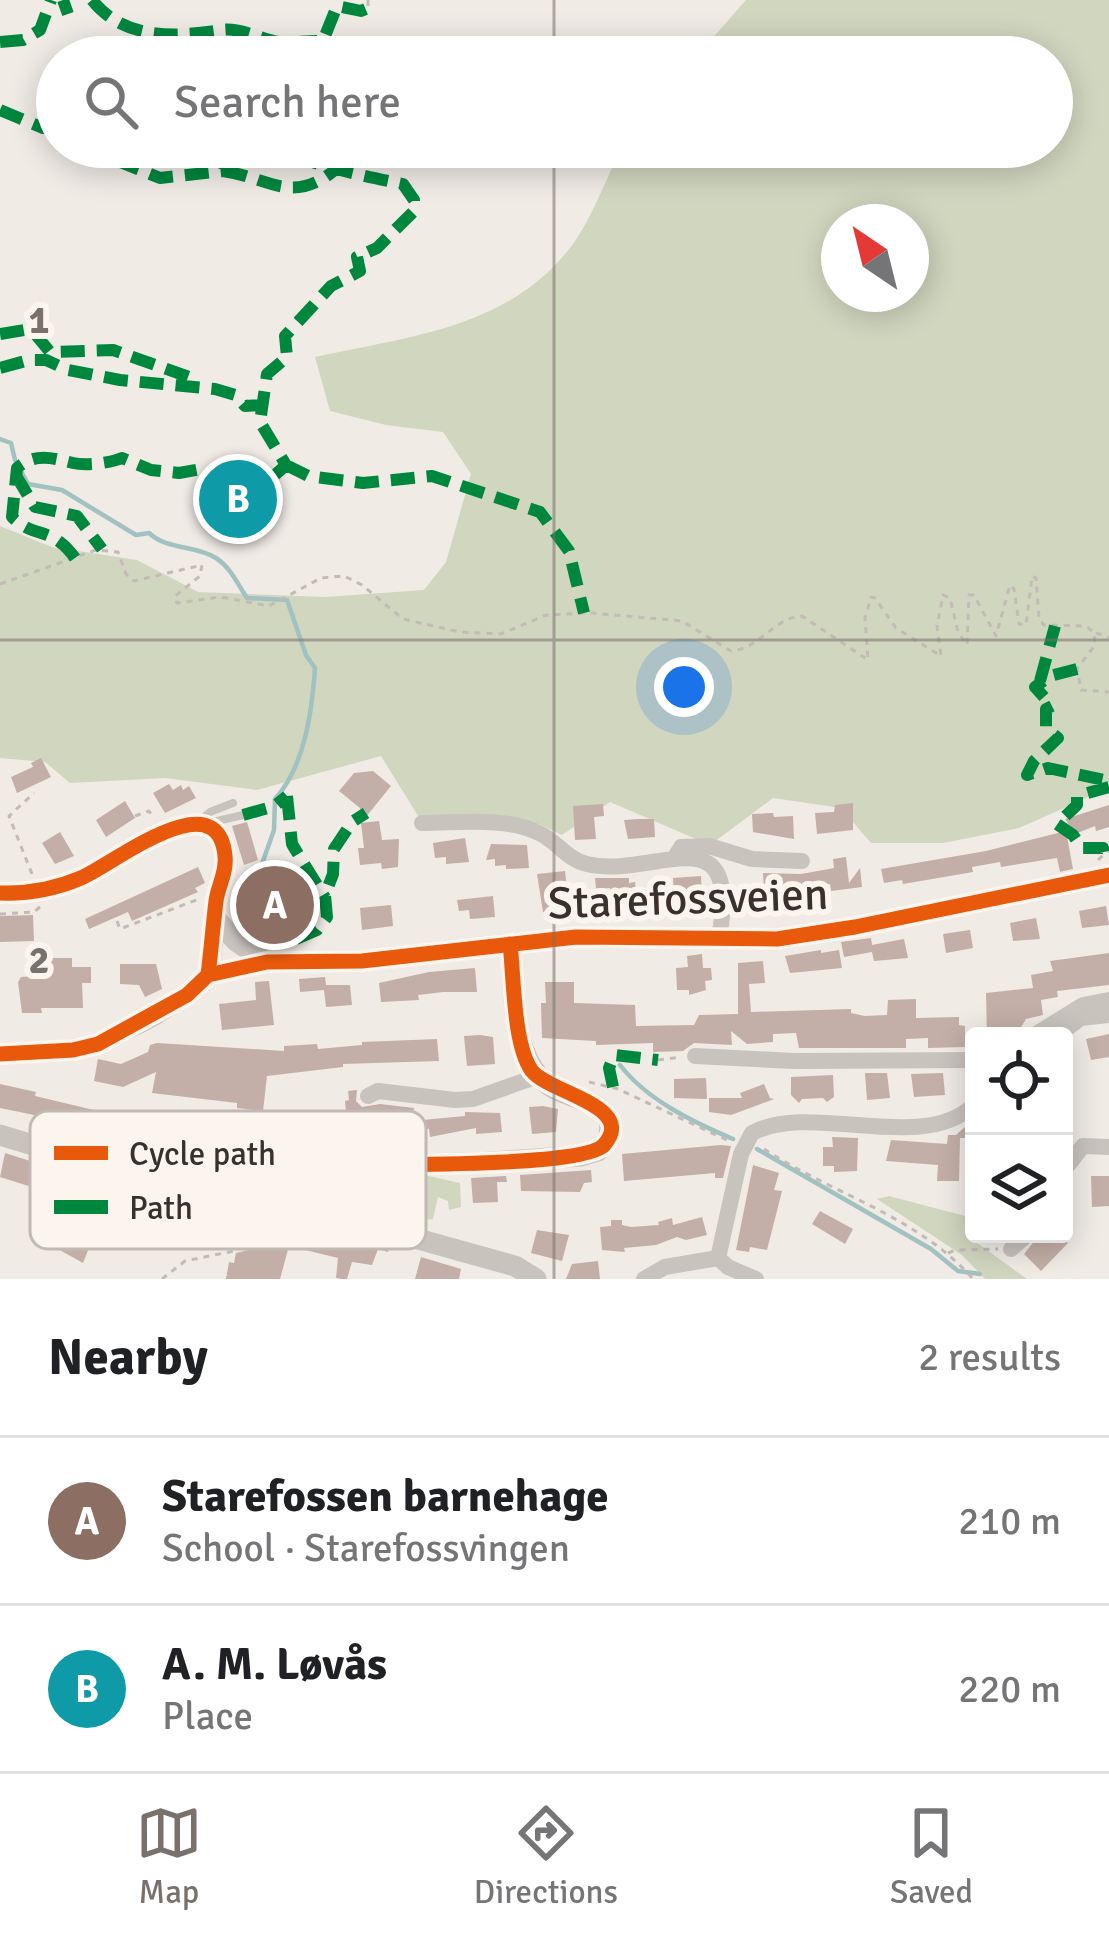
<!DOCTYPE html>
<html lang="en">
<head>
<meta charset="utf-8">
<style>
  :root { --surface:#fff; --page:#f6f6f6; --text:#202124; --muted:#757577; --line:#e0e0e0; --accent:#7a716c }
  body { margin:0; font-family:Signika,sans-serif; background:var(--page); color:var(--text) }
  .controls { position:absolute; right:36px; bottom:36px; display:grid; overflow:hidden; border-radius:12px; box-shadow:0 6px 30px #0003 }
  .controls button { width:108px; height:108px; display:grid; place-items:center; padding:0; border:0; border-bottom:3px solid var(--line); background:var(--surface); color:var(--text); font:60px sans-serif }
  .compass { position:absolute; left:821px; top:204px; width:108px; height:108px; border-radius:50%; background:var(--surface); box-shadow:0 6px 30px #0003; rotate:325deg }
  .you { position:absolute; left:684px; top:687px; width:42px; height:42px; margin:-30px; border:9px solid #fff; border-radius:50%; background:#1a73e8; box-shadow:0 0 0 18px #1a73e833 }
  .badge { display:grid; place-items:center; width:78px; height:78px; border-radius:50%; background:var(--accent); color:#fff; font-size:39px; font-weight:700 }
  .pin { position:absolute; translate:-50% -50%; border:6px solid #fff; box-shadow:0 3px 12px #0006 }
  .list { margin:0; padding:0; list-style:none }
  h2 { display:flex; justify-content:space-between; align-items:center; height:156px; margin:0; padding:0 48px; font-size:51px }
  h2 small { font-size:39px; font-weight:400; color:var(--muted) }
  .list li { display:grid; grid-template-columns:78px 1fr auto; gap:36px; align-items:center; box-sizing:border-box; height:168px; padding:0 48px; border-top:3px solid var(--line) }
  .list b { display:block; font-size:45px; white-space:nowrap }
  .list p { margin:0; font-size:39px; white-space:nowrap; color:var(--muted) }
  .list em { font-size:39px; font-style:normal; color:var(--muted) }
  .icon { flex:none; width:66px; height:66px; fill:none; stroke:currentColor; stroke-width:2; stroke-linecap:round; stroke-linejoin:round }
  .map { position:relative; flex:none; width:1109px; height:1279px; overflow:hidden }
  .search { position:absolute; background:var(--surface); box-shadow:0 6px 30px #0003; left:36px; right:36px; top:36px; height:132px; display:flex; align-items:center; gap:30px; box-sizing:border-box; padding:0 42px; border-radius:66px; color:var(--muted); font-size:45px }
  .sheet { height:492px; background:var(--surface) }
  nav { display:flex; justify-content:space-around; align-items:center; box-sizing:border-box; height:168px; border-top:3px solid var(--line); background:var(--surface); font-size:33px; color:var(--muted) }
  nav a { display:grid; justify-items:center; gap:6px }
  nav .on { color:var(--accent) }
  .map>svg:first-child { display:block }
  .green { fill:#d1d6bf; fill-rule:evenodd }
  .lines { fill:none; stroke-linecap:round; stroke-linejoin:round }
  .stream { stroke:#a1c2c1; stroke-width:4.5 }
  .building { fill:#c3afa7 }
  .path { stroke:#c2bbb6; stroke-width:3; stroke-dasharray:6 6; stroke-linecap:butt }
  .service { stroke:#c9c3be; stroke-width:8 }
  .minor { stroke:#c9c3be; stroke-width:16 }
  .tertiary { stroke:#c9c3be; stroke-width:21 }
  .quiet { stroke:#00873e; stroke-width:12; stroke-dasharray:24 12; stroke-linecap:butt }
  .cycleway-casing { stroke:#fbf5ee; stroke-width:22 }
  .cycleway { stroke:#e8590c; stroke-width:15 }
  .grid { fill:none; stroke:#7a716c; stroke-width:3; stroke-opacity:0.55 }
  .labels { text-anchor:middle; dominant-baseline:central; stroke-width:12; stroke-linejoin:round; paint-order:stroke }
  .street-label { font-size:45px; fill:#3b302b; stroke:#fbf5ee }
  .key { fill:#fbf5ee; stroke:#c1bab4; stroke-width:3 }
  .key-label { font-size:33px; fill:#3b302b }
  .grid-label { font-size:39px; text-anchor:middle; font-weight:bold; fill:#7a716c; stroke:#fbf5ee; stroke-width:12; stroke-linejoin:round; paint-order:stroke }
</style>
</head>
<body>
<div class="map">
<svg width="1109" height="1279" viewBox="0 0 1109 1279">
  <rect width="100%" height="100%" fill="#f0ebe5"/>
  <path class="green" d="M746,0H1109V788L1019,828L943,843H871L841,808L773,798L710,845L610,802L562,835L539,824L420,819L381,756L257,790L165,778L70,783L45,762L0,758V526L52,547L137,560L198,592L325,597L424,590L446,562L471,474L443,432L386,425L330,411L315,357C406,337 503,329 566,253C590,225 605,180 622,147H1052V57H696ZM839,222H911V294H839Z
    M415,1173L460,1183L461,1207L449,1210L448,1201L438,1197L433,1219L407,1221Z
    M889,1196L965,1216L969,1237L1027,1279H985L962,1255L877,1199Z"/>
  <g class="lines">
    <path class="stream" d="M0,439L11,443L15,460L28,484L62,490L136,535L149,533C167,550 196,545 216,558C231,568 237,583 247,598L287,600L306,655L315,668C312,711 305,766 275,799L274,830L257,878
      M620,1065C647,1100 693,1122 733,1139
      M757,1149L931,1249L958,1271L980,1274"/>
  </g>
  <path class="building" d="M41,758L51,777L17,793L11,777L33,767L31,763Z
    M373,771L391,786L361,823L360,808L339,791L354,773Z
    M169,784L173,790L181,785L183,790L189,786L196,798L165,813L153,793Z
    M125,801L135,818L106,837L96,820Z
    M853,803V830L817,834L815,813L834,812L835,805Z
    M603,804L604,816L594,817L596,839L575,840L573,806Z
    M1109,805V827L1096,831L1095,826L1075,834L1065,819Z
    M773,813L774,817L793,816L794,839L753,832L752,814Z
    M638,819H654L655,837L628,839L624,820Z
    M379,821L382,840L399,839L398,867L382,869L381,863L360,865L358,848H364L361,823Z
    M247,822L258,860L244,865L232,826Z
    M1066,831L1073,869L1060,872L1057,858L1001,867L1000,862L972,867L973,872L903,884L902,880L884,883L881,869L986,851Z
    M60,832L74,856L55,864L42,843Z
    M465,838L469,862L446,864V857L435,858L433,843Z
    M491,844L527,845L529,868L506,869V865L495,866V859L486,860Z
    M846,857L849,883L860,868L862,887L831,891L830,884L799,887L800,895L780,897L779,888L764,889L763,873L801,874L829,869L834,868L833,859Z
    M198,867L205,883L195,888L198,892L132,921L128,912L89,929L85,919Z
    M278,871L287,880L239,914L231,902Z
    M565,871L567,890L574,889L575,902L568,903L569,909L543,912L537,874Z
    M701,876L702,900L674,899L673,878Z
    M595,878H629V883L635,882L637,902L611,904L610,888L596,889Z
    M296,881L319,904L296,927L283,915L291,907L281,898Z
    M493,896L495,917L470,919L469,910L459,911L457,900Z
    M391,905L393,926L362,930L360,908Z
    M1106,906L1109,925L1082,928L1079,911Z
    M33,915L34,941L0,942V916Z
    M1036,918L1040,939L1013,941L1010,923Z
    M970,930L973,948L946,953L943,934Z
    M871,938L872,945L904,939L908,958L874,961L872,952L844,957L841,942Z
    M821,950V953L839,950L842,968L790,973L785,956Z
    M1109,953V985L1057,991L1058,997L1041,1000L1043,1015L1026,1019L1018,1032L987,1035L986,993L1033,988L1031,975L1053,971L1050,961Z
    M702,954L703,968H711L712,980L705,981L706,990L689,995V990H677L676,968L688,967L687,956Z
    M33,958H72V967H91V983H82L83,1008H41L42,1013H22L18,982L21,977L34,976Z
    M763,961L765,983L749,984L751,1012L851,1009V1013L865,1016L887,1015L888,1000L916,999V1018L959,1017V1025L965,1026V1047L928,1048V1038L906,1039V1048H799L796,1033L773,1034V1042L747,1044L731,1031L732,1045L694,1043L683,1051L653,1052V1043L596,1045V1041L542,1038L541,1003H546L545,982H574V1003L635,1005L636,1026L694,1025L699,1015L738,1014V963Z
    M120,964H156L162,989L145,997L139,985L120,984Z
    M475,968L477,992H443L418,995L419,1000L381,1002L379,983L429,972Z
    M325,977L326,985H350L352,1005L326,1007L324,990L300,992L299,979Z
    M269,981L274,1025L222,1030L219,1004L256,1000L255,982Z
    M1109,1034V1057L1091,1060L1086,1039Z
    M480,1035L493,1037L495,1064L467,1066L464,1036Z
    M437,1039L439,1061L343,1064V1067L267,1076L263,1111L237,1108V1103L152,1093L156,1072L123,1087L94,1081L98,1059L121,1064L148,1052L150,1045L157,1043L284,1051V1046L317,1044L318,1049L362,1045V1042Z
    M865,1073H887L890,1098L867,1100Z
    M943,1073L945,1095L914,1097L911,1074Z
    M833,1075L834,1097L827,1102L823,1098L802,1099L799,1103L791,1095V1077Z
    M706,1078L707,1099L674,1098V1079Z
    M0,1084L36,1092L35,1096L165,1127L160,1148L103,1138L100,1150L70,1141L73,1126L60,1122L55,1136L40,1132L44,1117L0,1108Z
    M764,1084L770,1098L774,1099L731,1115L709,1112V1098H742L740,1093Z
    M357,1090L356,1101L362,1107L380,1104L414,1108L412,1121L465,1116V1112L500,1113L502,1132L476,1134V1128L430,1137L429,1129L394,1121L395,1139L349,1143L345,1101L349,1100L348,1091Z
    M543,1106L558,1109L556,1132L532,1134L529,1107Z
    M966,1126L968,1138H960L959,1181H937L938,1165L886,1161L891,1140L947,1144L948,1135H956Z
    M832,1137L858,1138L857,1171L834,1172V1166H823V1147H833Z
    M721,1145L731,1146L723,1178H715V1173L624,1181L622,1154Z
    M5,1153L46,1166L38,1189L0,1177Z
    M753,1165L779,1173L774,1190L782,1191L767,1250L750,1247L749,1252L736,1250Z
    M591,1170L592,1182L584,1183L580,1192L521,1191L520,1175Z
    M506,1176L507,1182H497L498,1202L473,1203L471,1178Z
    M1091,1176H1109V1206L1092,1207Z
    M820,1211L853,1229L845,1244L812,1224Z
    M263,1216L389,1247L388,1252L378,1249L372,1265L352,1262L347,1279H342L336,1278L338,1258L289,1246L280,1279H226L229,1262L234,1263L236,1253L285,1241L258,1236Z
    M702,1217L707,1235L686,1240L677,1237L656,1245L624,1248L625,1252L602,1250L600,1227L611,1226V1220H622V1225L631,1227L659,1225L658,1222L672,1218L673,1225Z
    M58,1222L85,1233L81,1245L89,1248L83,1263L49,1244Z
    M537,1230L569,1235L562,1261L531,1253Z
    M1040,1234H1058L1068,1243L1041,1271L1024,1254Z
    M421,1257L461,1269L459,1279H415Z
    M598,1261L600,1279H566L572,1264Z"/>
  <g class="lines">
    <path class="path" d="M368,0V8
      M0,584L96,550L118,552L126,574L134,581L202,565L200,576L175,596L177,603L221,597L269,606L321,578L344,576L362,585L403,619L460,632L501,634L546,615L592,613L682,621L731,651C761,648 773,618 802,616L868,660L865,618L871,597L875,598L896,628L941,656L937,626L943,595L950,598L958,632L967,645L969,595H974L996,636L1010,585L1014,589L1019,624L1026,625L1032,576L1036,578L1039,619L1044,625L1086,626L1094,633L1095,645L1077,669L1081,690L1109,692
      M1096,633L1109,637
      M135,816L149,811L153,817
      M1098,860L1109,850
      M32,874L9,816L34,793
      M0,914L34,912L41,906
      M117,921L120,929L199,899
      M658,1060L681,1057
      M589,1082L618,1089L729,1141
      M764,1149C832,1194 918,1216 973,1279
      M948,1253L956,1250L998,1249
      M162,1279L185,1261L234,1251L241,1241L247,1216"/>
    <path class="service" d="M198,822L210,812L233,803
      M213,828L217,821L243,815"/>
    <path class="minor" d="M422,823C459,823 506,816 541,834C557,842 568,860 587,864C654,880 742,808 719,938
      M675,857L681,847L709,846L752,859L802,861
      M0,893C90,896 123,834 197,823C244,841 215,883 216,919
      M510,944L594,936L777,939L855,927L1109,875
      M1033,1036L1083,1005L1109,1000
      M1056,1036L1081,1018L1109,1015
      M0,1054C82,1051 148,1038 208,975
      M695,1056L794,1061L974,1060
      M368,1096L378,1091L455,1100L473,1099L538,1076
      M1064,1170L1083,1146L1109,1147
      M1011,1249L1028,1234
      M718,1258L741,1154L752,1133C812,1101 921,1155 974,1105
      M718,1258L728,1267L756,1279
      M644,1279L665,1267L718,1258"/>
    <path class="tertiary" d="M216,919L208,975L267,962L362,961L510,944C515,990 509,1064 555,1089C576,1100 597,1099 610,1121L609,1138L598,1151L581,1156L476,1163L326,1166L305,1180L296,1205
      M216,919L236,941L267,962
      M0,1135L102,1166L310,1209L515,1266L536,1279"/>
    <path class="quiet" d="M63,0L68,14
      M92,0C125,41 176,37 222,30C238,27 262,39 278,42C290,43 304,41 317,41
      M0,42L23,40L40,30L51,0
      M298,57L325,36L337,6L361,11L368,8
      M0,110L43,128L57,129
      M83,147L160,178L223,171L237,147
      M223,171C268,177 292,206 336,169
      M0,334L31,329L50,352L113,350L195,379
      M0,368L29,360H46L68,370L120,380L215,389L235,395L245,406L262,405
      M286,465L308,476L363,483L432,476L540,512L569,551L584,613
      M15,474L35,507L77,516L102,549
      M75,558C51,525 36,540 12,517L17,468C36,452 52,458 73,463C86,466 110,463 122,458L151,470L179,473L201,469L265,484L286,465L260,422L267,374L287,357L285,336L331,286L360,271L357,257L377,248L414,211V200L403,184C375,178 300,164 281,147
      M1077,669L1050,676L1035,687L1052,706L1046,709V728L1058,738L1034,761L1027,775L1048,768L1109,781
      M1040,681L1055,626
      M287,796L292,844L325,898
      M243,815L275,806L287,796
      M1104,852L1103,848H1082L1073,835L1057,824L1077,805V796L1109,787
      M296,939L317,930L327,917L325,895L333,874L334,849L352,822L366,813
      M613,1087L609,1068L614,1055L658,1060"/>
    <defs>
      <path id="cycleway" d="M0,893C28,894 55,889 81,878C112,865 218,779 225,856C227,872 218,886 216,901C213,926 211,951 208,975
        M0,1054L73,1050L98,1044L187,995L208,975L267,962L362,961L576,937L777,939L855,927L1109,875
        M296,1205C300,1189 304,1176 320,1169C337,1161 357,1166 375,1165C413,1164 584,1166 604,1145C638,1106 549,1093 532,1071C513,1045 514,976 510,944"/>
    </defs>
    <use href="#cycleway" class="cycleway-casing"/>
    <use href="#cycleway" class="cycleway"/>
  </g>
  <path class="grid" d="M554,0V57M554,147V1279M0,640H1109"/>
  <g class="labels">
    <g class="street-label">
      <text transform="translate(688 899) rotate(-2)">Starefossveien</text>
    </g>
  </g>
  <rect x="30" y="1111" width="396" height="138" rx="18" class="key"/>
  <rect x="54" y="1146" width="54" height="14" fill="#e8590c"/>
  <rect x="54" y="1200" width="54" height="14" fill="#00873e"/>
  <g class="key-label">
    <text x="129" y="1165">Cycle path</text>
    <text x="129" y="1219">Path</text>
  </g>
  <g class="grid-label">
    <text x="39" y="333">1</text>
    <text x="39" y="973">2</text>
  </g>
</svg>
<div class="controls">
<button><svg class="icon" aria-label="locate" viewBox="0 0 24 24"><circle cx="12" cy="12" r="6"/><path d="M12 2v4M12 18v4M2 12h4M18 12h4"/></svg></button>
<button><svg class="icon" aria-label="layers" viewBox="0 0 24 24"><path d="M12 4l9 5-9 5-9-5zM3 14l9 5 9-5"/></svg></button>
</div>
<svg class="compass" viewBox="-18 -18 36 36"><path d="M0-13l5 13h-10z" fill="#e53935"/><path d="M0 13l5-13h-10z" fill="#757577"/></svg>
<div class="you"></div>
<div class="pin badge" style="left:275px;top:905px;background:#8d6e63">A</div>
<div class="pin badge" style="left:238px;top:499px;background:#0f9aa8">B</div>
<div class="search"><svg class="icon" aria-label="search" viewBox="0 0 24 24"><circle cx="10" cy="10" r="6"/><path d="M15 15l6 6"/></svg>Search here</div>
</div>
<section class="sheet">
<h2>Nearby<small>2 results</small></h2>
<ul class="list">
<li><span class="badge" style="background:#8d6e63">A</span><div><b>Starefossen barnehage</b><p>School · Starefossvingen</p></div><em>210 m</em></li>
<li><span class="badge" style="background:#0f9aa8">B</span><div><b>A. M. Løvås</b><p>Place</p></div><em>220 m</em></li>
</ul>
</section>
<nav>
<a class="on"><svg class="icon" aria-label="map" viewBox="0 0 24 24"><path d="M3 6l6-2 6 2 6-2v14l-6 2-6-2-6 2zM9 4v14M15 6v14"/></svg>Map</a>
<a><svg class="icon" aria-label="directions" viewBox="0 0 24 24"><path d="M12 3l9 9-9 9-9-9zM9 14v-3h6M13 9l2 2-2 2"/></svg>Directions</a>
<a><svg class="icon" aria-label="saved" viewBox="0 0 24 24"><path d="M7 4h10v16l-5-4-5 4z"/></svg>Saved</a>
</nav>
</body>
</html>
